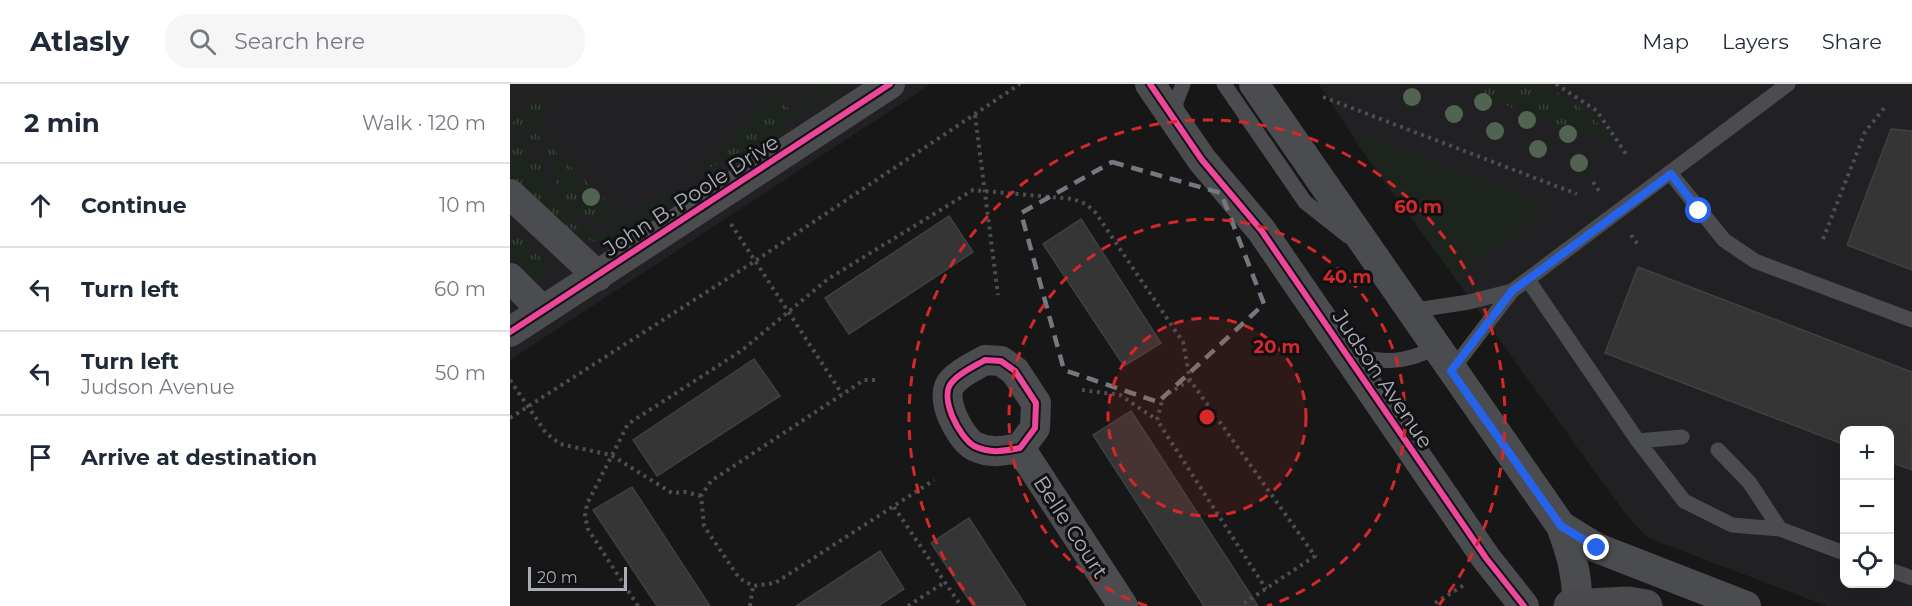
<!DOCTYPE html>
<html lang="en">
<head>
<meta charset="utf-8">
<style>
  :root { --surface:#fff; --page:#f6f6f7; --text:#1f2937; --muted:#747a83; --line:#e0e1e3 }
  body { margin:0; font-family:Montserrat,sans-serif; background:var(--page); color:var(--text) }
  .controls { position:absolute; right:18px; bottom:18px; display:grid; overflow:hidden; border-radius:12px; box-shadow:0 6px 24px #0002 }
  .controls button { width:54px; height:54px; display:grid; place-items:center; padding:0; border:0; border-bottom:2px solid var(--line); background:var(--surface); color:var(--text); font:30px sans-serif }
  .scale { position:absolute; left:18px; bottom:15px; width:99px; box-sizing:border-box; padding-left:6px; border:3px solid #a8adb8; border-top:0; font-size:16px; line-height:21px; white-space:nowrap; color:#a8adb8; -webkit-text-stroke:4px #111113; paint-order:stroke }
  .stop { position:absolute; width:18px; height:18px; margin:-14px; border:4px solid #2563eb; border-radius:50%; background:#fff }
  .stop.end { background:#2563eb; border-color:#fff; box-shadow:0 2px 6px #0008 }
  .list { margin:0; padding:0; list-style:none }
  h2 { display:flex; justify-content:space-between; align-items:center; height:78px; margin:0; padding:0 24px; font-size:26px }
  h2 small { font-size:20px; font-weight:400; color:var(--muted) }
  .list li { display:grid; grid-template-columns:39px 1fr auto; gap:18px; align-items:center; box-sizing:border-box; height:84px; padding:0 24px; border-top:2px solid var(--line) }
  .list b { display:block; font-size:22px; white-space:nowrap }
  .list p { margin:0; font-size:20px; white-space:nowrap; color:var(--muted) }
  .list em { font-size:20px; font-style:normal; color:var(--muted) }
  .icon { flex:none; width:33px; height:33px; fill:none; stroke:currentColor; stroke-width:2; stroke-linecap:round; stroke-linejoin:round }
  .map { position:relative; flex:none; width:1402px; height:522px; overflow:hidden }
  header { display:flex; align-items:center; gap:36px; box-sizing:border-box; height:84px; padding:0 30px; background:var(--surface); border-bottom:2px solid var(--line) }
  header strong { font-size:28px }
  nav { display:flex; gap:33px; margin-inline-start:auto; font-size:21px }
  .search { width:420px; height:54px; background:var(--page); display:flex; align-items:center; gap:15px; box-sizing:border-box; padding:0 21px; border-radius:24px; color:var(--muted); font-size:22px }
  main { display:flex }
  aside { flex:1; background:var(--surface) }
  .map>svg:first-child { display:block }
  .built { fill:#212123; fill-rule:evenodd }
  .grass { fill:url(#grass-tufts) }
  .garden { fill:#1d241e }
  .building { fill:#353536; stroke:#3f4043; stroke-width:1.5 }
  .lines { fill:none; stroke-linecap:round; stroke-linejoin:round }
  .path { stroke:#4d4e52; stroke-width:4; stroke-dasharray:3 4.5; stroke-linecap:butt }
  .service { stroke:#4b4c50; stroke-width:15 }
  .minor { stroke:#4b4c50; stroke-width:30 }
  .secondary { stroke:#4a4a4e; stroke-width:33 }
  .cycleway-casing { stroke:#111113; stroke-width:10 }
  .cycleway { stroke:#ed469a; stroke-width:6 }
  .tree { fill:#506451 }
  .route { stroke:#2563eb; stroke-width:8 }
  .marked { fill:none; stroke:#757880; stroke-width:4.5; stroke-dasharray:12 8; stroke-linejoin:round }
  .ring { fill:none; stroke:#d62828; stroke-width:3; stroke-dasharray:10 8 }
  .labels { text-anchor:middle; dominant-baseline:central; stroke-width:6; stroke-linejoin:round; paint-order:stroke }
  .street-label { font-size:21px; fill:#a8adb8; stroke:#111113 }
  .centre { fill:#d62828; stroke:#111113; stroke-width:3 }
  .ring-label { font-size:18px; text-anchor:middle; font-weight:bold; fill:#d62828; stroke:#111113; stroke-width:6; stroke-linejoin:round; paint-order:stroke }
</style>
</head>
<body>
<header>
<strong>Atlasly</strong>
<div class="search"><svg class="icon" aria-label="search" viewBox="0 0 24 24"><circle cx="10" cy="10" r="6"/><path d="M15 15l6 6"/></svg>Search here</div>
<nav><a>Map</a><a>Layers</a><a>Share</a></nav>
</header>
<main>
<aside>
<h2>2 min<small>Walk · 120 m</small></h2>
<ul class="list">
<li><svg class="icon" aria-label="ahead" viewBox="0 0 24 24"><path d="M12 20V5M6 11l6-6 6 6"/></svg><div><b>Continue</b></div><em>10 m</em></li>
<li><svg class="icon" aria-label="left" viewBox="0 0 24 24"><path d="M17 20v-9H6M10 6l-5 5 5 5"/></svg><div><b>Turn left</b></div><em>60 m</em></li>
<li><svg class="icon" aria-label="left" viewBox="0 0 24 24"><path d="M17 20v-9H6M10 6l-5 5 5 5"/></svg><div><b>Turn left</b><p>Judson Avenue</p></div><em>50 m</em></li>
<li><svg class="icon" aria-label="arrive" viewBox="0 0 24 24"><path d="M6 21V4h12l-3 4 3 4H6"/></svg><div><b>Arrive at destination</b></div></li>
</ul>
</aside>
<div class="map">
<svg width="1402" height="522" viewBox="0 0 1402 522">
  <defs>
    <pattern id="grass-tufts" width="24" height="20" patternUnits="userSpaceOnUse" patternTransform="scale(1.5)"><rect width="24" height="20" fill="#1d241e"/><path d="M3 7l-1-3M5 7V3M7 7l1-3M15 17l-1-3M17 17v-4M19 17l1-3" fill="none" stroke="#3b413d"/></pattern>
  </defs>
  <rect width="100%" height="100%" fill="#171717"/>
  <path class="built" d="M0,0H421L0,276Z
    M809,0H1402V522H1317L1138,454L1117,432L849,62ZM1334,346H1380V500H1334Z"/>
  <path class="grass" d="M313,0H336L262,51L190,89L188,86L264,9L284,30Z
    M939,0L960,5L967,0H1034L1082,31L1104,62Z
    M31,14L36,17L39,25L22,45L111,131C88,151 58,127 48,103C44,94 44,85 39,76C29,62 14,51 2,39L25,16Z
    M0,49L33,83L43,111L72,142L86,147L107,144L137,118L162,117L188,100L194,110C171,124 143,146 119,155C70,175 29,119 0,90Z
    M0,144L38,180L36,194L27,197L23,195L0,173Z"/>
  <path class="garden" d="M855,52L1032,118L1035,127L945,194L849,62L848,56Z"/>
  <path class="building" d="M1381,45L1402,47V186L1337,161Z
    M439,132L463,168L339,250L315,214Z
    M571,135L651,259L614,282L533,160Z
    M1128,183L1402,288V386L1380,378V346H1335V361L1095,269Z
    M244,275L270,312L147,392L123,356Z
    M621,327L748,522H694L583,351Z
    M122,403L200,522H147L83,426Z
    M459,434L516,522H463L421,459Z
    M370,467L394,505L368,522H286Z"/>
  <g class="lines">
    <path class="path" d="M1046,0L1087,27L1118,73
      M813,13L1067,110
      M465,31L488,211
      M1083,98L1091,110
      M221,140L332,310
      M1121,151L1129,162
      M1313,155L1355,48L1375,23
      M0,296L36,349L50,360L101,371L162,409L175,408L191,412
      M365,296H354L201,397L191,412L194,442L229,494L243,502L265,499L424,396
      M680,296L653,313L647,336L756,505
      M572,306L610,311L647,336
      M0,334L245,177L510,0
      M384,423L451,522
      M925,519L954,501
      M128,522L78,445L75,432L77,420L118,340L231,267L318,195L463,106L563,115L576,120L585,128L673,258L680,296L805,472L730,522
      M240,522L243,502
      M398,522L435,498"/>
    <path class="service" d="M714,0L795,118L838,152
      M666,32V18L673,0
      M1161,90L1214,156L1245,177L1402,236
      M1018,196L1128,357L1174,417L1222,441L1270,445L1334,469
      M900,227L959,218L1002,207
      M840,270C872,280 895,279 925,264
      M941,287L1002,207L1278,0
      M1128,357L1172,353
      M1208,366L1239,398L1270,445
      M1380,486L1402,494"/>
    <path class="minor" d="M640,0L692,76L751,146L976,474L1014,522
      M744,0L1051,442C1061,469 1068,492 1067,521
      M0,110L88,192
      M0,194L32,226
      M0,248L380,0
      M475,276L491,277L505,287L526,319L525,344L510,364C494,367 480,370 464,362C450,354 427,312 443,297C451,288 465,282 475,276Z
      M510,364L613,522
      M1051,442L1087,464L1236,522"/>
    <path class="secondary" d="M1060,522L1118,519L1136,522"/>
    <defs>
      <path id="cycleway" d="M640,0L692,76L751,146L976,474L1014,522
        M0,248L380,0
        M475,276L491,277L505,287L526,319L525,344L510,364C494,367 480,370 464,362C450,354 427,312 443,297C451,288 465,282 475,276Z"/>
    </defs>
    <use href="#cycleway" class="cycleway-casing"/>
    <use href="#cycleway" class="cycleway"/>
  </g>
  <g class="tree">
    <circle cx="902" cy="13" r="9"/>
    <circle cx="973" cy="18" r="9"/>
    <circle cx="944" cy="30" r="9"/>
    <circle cx="1017" cy="36" r="9"/>
    <circle cx="985" cy="47" r="9"/>
    <circle cx="1058" cy="50" r="9"/>
    <circle cx="1028" cy="65" r="9"/>
    <circle cx="1069" cy="79" r="9"/>
    <circle cx="81" cy="113" r="9"/>
  </g>
  <g class="lines">
    <path class="route" d="M1087,464L1051,442L941,287L1002,207L1161,90L1189,127"/>
  </g>
  <path class="marked" d="M602,78L711,109L754,220L648,318L554,286L511,129Z"/>
  <circle cx="697" cy="333" r="99" fill="#d62828" fill-opacity=".12"/>
  <g class="ring">
    <circle cx="697" cy="333" r="99"/>
    <path d="M637 522A198 198 0 1 1 757 522"/>
    <path d="M465 521A298 298 0 1 1 929 521"/>
  </g>
  <g class="labels">
    <g class="street-label">
      <text transform="translate(181 111) rotate(-33)">John B. Poole Drive</text>
      <text transform="translate(873 295) rotate(56)">Judson Avenue</text>
      <text transform="translate(561 443) rotate(57)">Belle Court</text>
    </g>
  </g>
  <circle cx="697" cy="333" r="9" class="centre"/>
  <g class="ring-label">
    <text x="908" y="129">60 m</text>
    <text x="837" y="199">40 m</text>
    <text x="767" y="269">20 m</text>
  </g>
</svg>
<div class="controls">
<button>+</button>
<button>−</button>
<button><svg class="icon" aria-label="locate" viewBox="0 0 24 24"><circle cx="12" cy="12" r="6"/><path d="M12 2v4M12 18v4M2 12h4M18 12h4"/></svg></button>
</div>
<div class="scale">20 m</div>
<div class="stop" style="left:1189px;top:127px"></div>
<div class="stop end" style="left:1087px;top:464px"></div>
</div>
</main>
</body>
</html>
